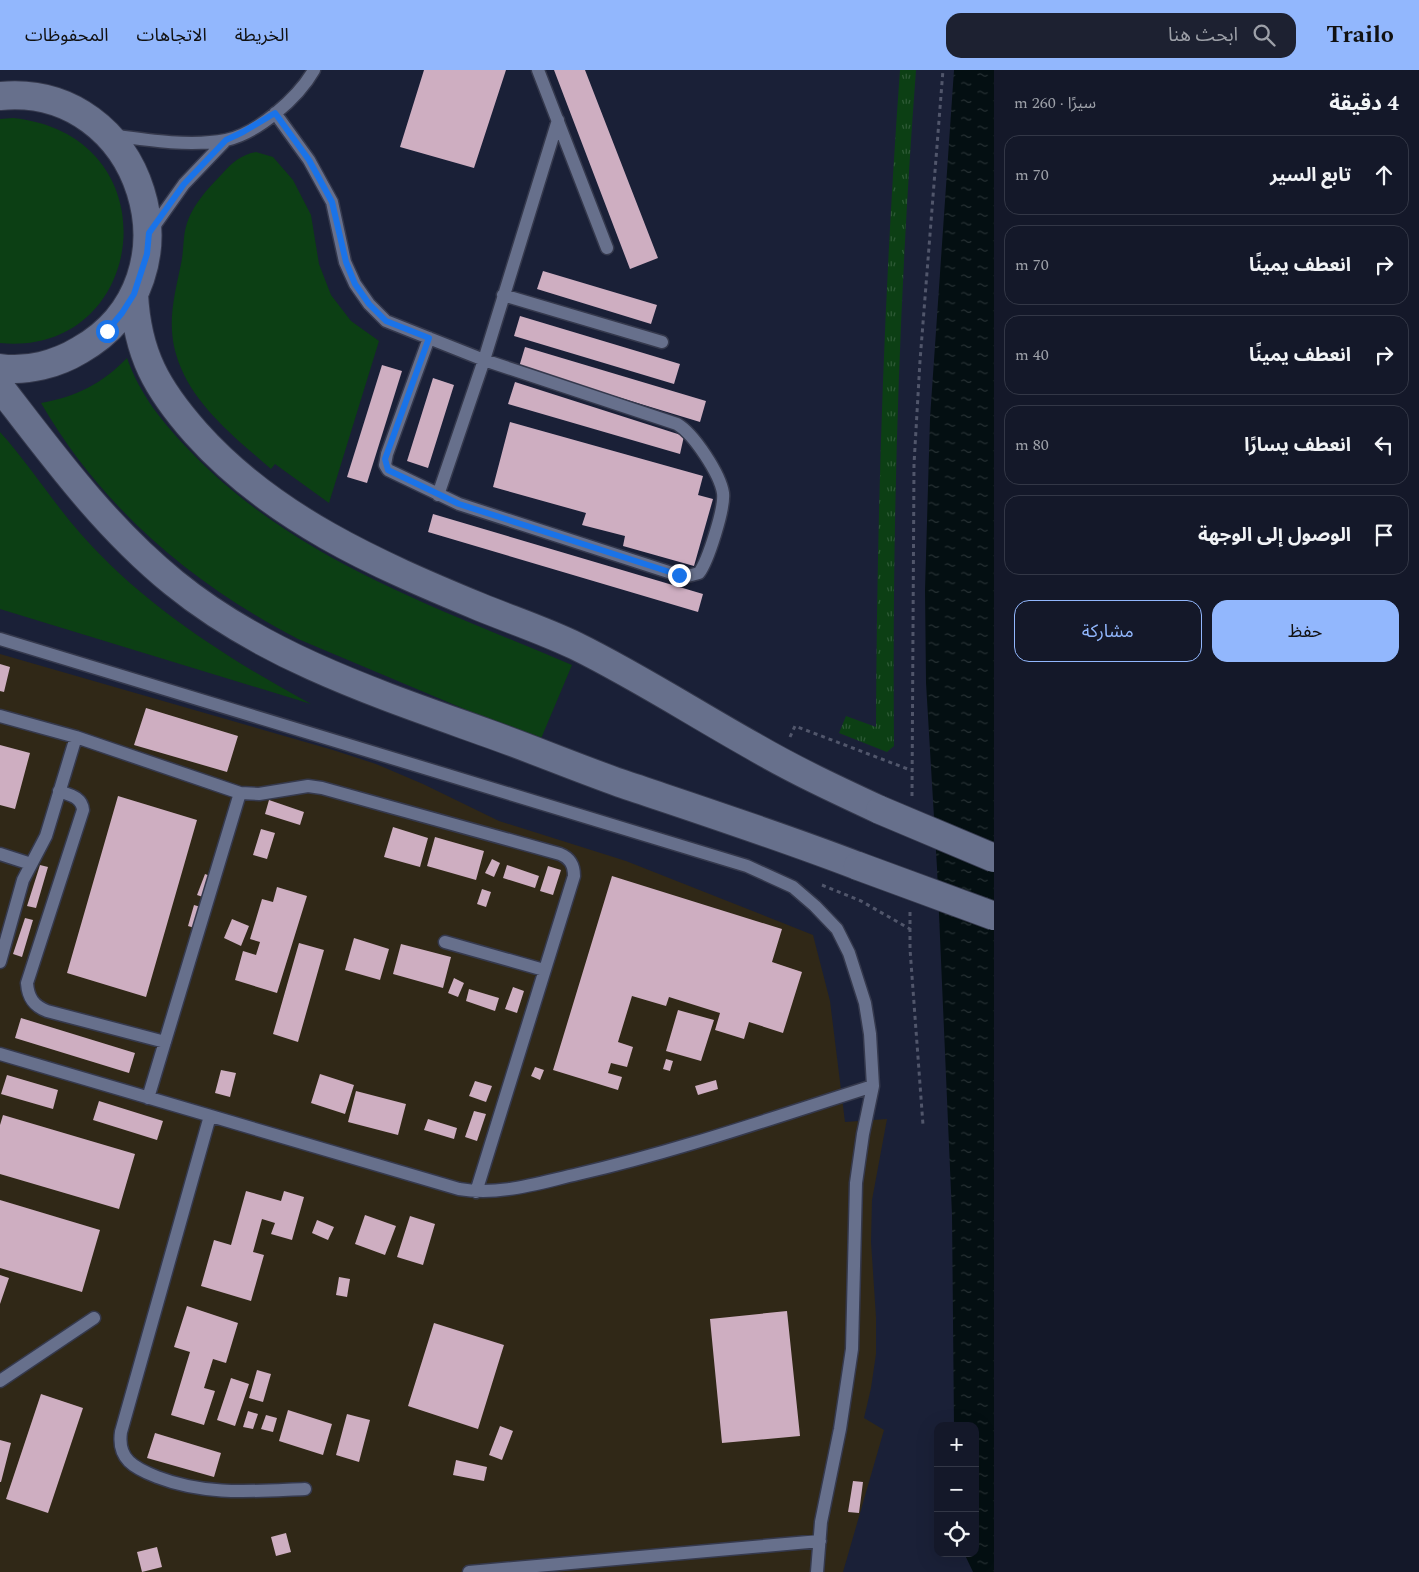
<!DOCTYPE html>
<html lang="ar">
<head>
<meta charset="utf-8">
<style>
  :root { --surface:#141829; --page:#1d2131; --text:#f1f3f6; --muted:#9da0a8; --line:#333746; --accent:#92b7fd }
  body { margin:0; font-family:Spectral,"Noto Sans Arabic",serif; background:var(--page); color:var(--text); direction:rtl }
  .controls { position:absolute; right:15px; bottom:15px; display:grid; overflow:hidden; border-radius:10px; box-shadow:0 5px 20px #0002 }
  .controls button { width:45px; height:45px; display:grid; place-items:center; padding:0; border:0; border-bottom:1px solid var(--line); background:var(--surface); color:var(--text); font:25px sans-serif }
  .stop { position:absolute; width:15px; height:15px; margin:-11px; border:4px solid #1a73e8; border-radius:50%; background:#fff }
  .stop.end { background:#1a73e8; border-color:#fff; box-shadow:0 1px 5px #0008 }
  .list { margin:0; padding:0; list-style:none }
  h2 { display:flex; justify-content:space-between; align-items:center; height:65px; margin:0; padding:0 20px; font-size:21px }
  h2 small { font-size:16px; font-weight:400; color:var(--muted) }
  .list li { display:grid; grid-template-columns:32px 1fr auto; gap:15px; align-items:center; box-sizing:border-box; height:80px; margin:0 10px 10px; padding:0 10px; border:1px solid var(--line); border-radius:15px }
  .list b { display:block; font-size:19px; white-space:nowrap }
  .list em { font-size:16px; font-style:normal; color:var(--muted) }
  .actions { display:flex; gap:10px; padding:15px 20px }
  .actions a { flex:1; padding:11px 0; border:1px solid var(--accent); border-radius:15px; text-align:center; font-size:18px; color:var(--accent) }
  .actions .main { background:var(--accent); color:#111 }
  .icon { flex:none; width:28px; height:28px; fill:none; stroke:currentColor; stroke-width:2; stroke-linecap:round; stroke-linejoin:round }
  .map { position:relative; flex:none; width:994px; height:1502px; overflow:hidden; direction:ltr }
  header { display:flex; align-items:center; gap:30px; box-sizing:border-box; height:70px; padding:0 25px; background:var(--accent); color:#111 }
  header strong { font-size:24px }
  nav { display:flex; gap:28px; margin-inline-start:auto; font-size:18px }
  .search { width:350px; height:45px; background:var(--page); display:flex; align-items:center; gap:12px; box-sizing:border-box; padding:0 18px; border-radius:15px; color:var(--muted); font-size:19px }
  main { display:flex }
  aside { flex:1; background:var(--surface) }
  .map>svg:first-child { display:block }
  .industrial { fill:#302817 }
  .grass { fill:url(#grass-tufts) }
  .park { fill:#0c3f14 }
  .water { fill:url(#water-ripples) }
  .building { fill:#ceaec1 }
  .lines { fill:none; stroke-linecap:round; stroke-linejoin:round }
  .lane-casing { stroke:#35394d; stroke-width:15 }
  .secondary-casing { stroke:#35394d; stroke-width:30 }
  .path { stroke:#51566b; stroke-width:3; stroke-dasharray:4 4; stroke-linecap:butt }
  .lane { stroke:#67708c; stroke-width:12 }
  .secondary { stroke:#67708c; stroke-width:28 }
  .secondary-bridge-casing { stroke:#35394d; stroke-width:30; stroke-linecap:butt }
  .secondary-bridge { stroke:#67708c; stroke-width:28 }
  .route { stroke:#1a73e8; stroke-width:6 }
</style>
</head>
<body>
<header>
<strong>Trailo</strong>
<div class="search"><svg class="icon" aria-label="search" viewBox="0 0 24 24"><circle cx="10" cy="10" r="6"/><path d="M15 15l6 6"/></svg>ابحث هنا</div>
<nav><a>الخريطة</a><a>الاتجاهات</a><a>المحفوظات</a></nav>
</header>
<main>
<aside>
<h2>4 دقيقة<small>سيرًا · 260 m</small></h2>
<ul class="list">
<li><svg class="icon" aria-label="ahead" viewBox="0 0 24 24"><path d="M12 20V5M6 11l6-6 6 6"/></svg><div><b>تابع السير</b></div><em>70 m</em></li>
<li><svg class="icon" aria-label="right" viewBox="0 0 24 24"><path d="M7 20v-9h11M14 6l5 5-5 5"/></svg><div><b>انعطف يمينًا</b></div><em>70 m</em></li>
<li><svg class="icon" aria-label="right" viewBox="0 0 24 24"><path d="M7 20v-9h11M14 6l5 5-5 5"/></svg><div><b>انعطف يمينًا</b></div><em>40 m</em></li>
<li><svg class="icon" aria-label="left" viewBox="0 0 24 24"><path d="M17 20v-9H6M10 6l-5 5 5 5"/></svg><div><b>انعطف يسارًا</b></div><em>80 m</em></li>
<li><svg class="icon" aria-label="arrive" viewBox="0 0 24 24"><path d="M6 21V4h12l-3 4 3 4H6"/></svg><div><b>الوصول إلى الوجهة</b></div></li>
</ul>
<div class="actions"><a class="main">حفظ</a><a>مشاركة</a></div>
</aside>
<div class="map">
<svg width="994" height="1502" viewBox="0 0 994 1502">
  <defs>
    <pattern id="grass-tufts" width="24" height="20" patternUnits="userSpaceOnUse" patternTransform="scale(1.25)"><rect width="24" height="20" fill="#0c3f14"/><path d="M3 7l-1-3M5 7V3M7 7l1-3M15 17l-1-3M17 17v-4M19 17l1-3" fill="none" stroke="#2e5a36"/></pattern>
    <pattern id="water-ripples" width="26" height="14" patternUnits="userSpaceOnUse" patternTransform="scale(1.25)"><rect width="26" height="14" fill="#040f12"/><path d="M2 4q2-2 4 0t4 0M15 11q2-2 4 0t4 0" fill="none" stroke="#273134"/></pattern>
  </defs>
  <rect width="100%" height="100%" fill="#1a2037"/>
  <path class="industrial" d="M0,584L333,680L376,694L423,714L499,751L626,791L813,865L830,931L845,1052L887,1049L872,1130L871,1172L876,1247V1284L871,1318L864,1348L884,1360L843,1502H0Z"/>
  <path class="grass" d="M900,0H916C899,226 892,450 894,676L887,682L839,663L846,646L876,657C877,438 884,219 900,0Z"/>
  <path class="park" d="M13,48C176,65 148,288 0,273V49Z
    M256,82L273,87L293,110L311,145L319,194L331,225L351,251L379,271L329,433L275,394L271,399C239,371 198,339 181,298C165,260 173,232 181,194C183,185 183,177 184,168C187,140 204,123 222,104C232,93 240,85 256,82Z
    M127,288C140,325 163,353 190,381C294,490 436,537 572,595L540,671L298,569C192,514 101,437 41,333C76,327 103,313 127,288Z
    M0,362C29,394 52,431 80,463C144,536 227,588 311,634L0,539Z"/>
  <path class="water" d="M954,0H994V1502H973L964,1483H975V1356H954L952,1145L937,798L926,613L925,520L930,348Z"/>
  <path class="building" d="M424,0H506L474,98L400,77Z
    M554,0H585L658,188L630,199Z
    M543,201L657,235L651,254L537,219Z
    M520,246L680,294L674,314L514,266Z
    M525,277L706,331L700,352L519,297Z
    M382,295L402,301L367,413L347,407Z
    M433,308L454,315L428,398L407,391Z
    M515,312L684,366L680,384L508,334Z
    M510,352L703,406L698,425L713,429L694,496L623,476L625,466L582,455L586,443L493,417Z
    M433,444L703,524L698,542L428,462Z
    M0,594L10,597L4,622L0,621Z
    M146,638L238,666L227,702L134,675Z
    M0,675L30,683L15,739L0,735Z
    M118,726L197,750L146,927L67,903Z
    M269,730L304,742L300,755L265,744Z
    M393,757L428,768L420,797L384,787Z
    M261,759L275,763L267,789L253,785Z
    M435,767L484,781L476,810L427,796Z
    M492,789L500,793L494,807L485,803Z
    M40,795L48,797L36,838L27,836Z
    M507,795L539,806L535,818L503,808Z
    M548,796L561,800L553,825L540,821Z
    M205,804L213,807L206,828L197,825Z
    M612,806L782,859L772,892L802,902L783,963L749,952L744,969L715,960L720,943L669,927L666,936L632,926L618,972L633,977L627,997L611,993L608,1003L622,1007L618,1020L553,1000Z
    M277,817L307,826L277,923L235,910L243,881L256,885L260,872L250,869L262,829L273,832Z
    M482,819L491,822L486,837L477,834Z
    M194,835L204,838L198,859L188,856Z
    M25,848L33,850L22,887L13,884Z
    M232,849L249,856L241,876L224,868Z
    M354,868L389,879L380,910L345,900Z
    M299,873L324,880L298,972L273,964Z
    M401,874L451,887L443,918L393,904Z
    M454,908L464,913L458,927L448,923Z
    M513,917L524,921L517,943L505,939Z
    M469,919L499,928L495,941L466,931Z
    M678,940L714,950L701,991L666,981Z
    M21,948L135,983L129,1003L15,968Z
    M666,989L673,991L670,1001L663,999Z
    M535,997L544,1000L540,1010L531,1006Z
    M221,1000L236,1003L230,1027L215,1023Z
    M320,1004L354,1015L345,1044L311,1033Z
    M7,1005L58,1020L53,1039L1,1024Z
    M716,1010L718,1019L698,1025L695,1016Z
    M475,1011L492,1016L486,1032L469,1026Z
    M356,1021L406,1034L398,1065L348,1052Z
    M99,1031L163,1051L157,1070L93,1050Z
    M474,1041L486,1044L477,1071L465,1067Z
    M3,1045L135,1084L119,1139L0,1104V1055Z
    M428,1049L457,1058L454,1069L424,1060Z
    M246,1121L281,1131L284,1121L304,1127L292,1170L271,1164L275,1153L262,1149L253,1182L264,1185L251,1231L201,1216L214,1170L231,1175Z
    M0,1130L100,1160L82,1222L0,1198Z
    M365,1145L396,1156L385,1185L355,1174Z
    M410,1146L435,1154L423,1195L397,1187Z
    M317,1150L334,1157L328,1170L312,1163Z
    M0,1205L9,1208L0,1234Z
    M339,1207L350,1209L347,1227L336,1225Z
    M187,1236L238,1253L226,1293L213,1289L204,1318L215,1321L204,1355L171,1345L190,1282L174,1277Z
    M787,1241L800,1366L722,1373L710,1249Z
    M434,1253L504,1275L478,1359L408,1336Z
    M257,1300L271,1304L263,1332L249,1328Z
    M231,1308L249,1314L235,1356L217,1350Z
    M41,1324L83,1338L48,1443L6,1429Z
    M288,1340L332,1354L323,1385L279,1371Z
    M248,1341L258,1344L253,1359L243,1357Z
    M347,1344L370,1350L359,1392L336,1385Z
    M266,1345L277,1348L273,1362L261,1359Z
    M500,1356L513,1361L502,1390L489,1385Z
    M155,1363L221,1383L214,1407L147,1388Z
    M0,1370L11,1373L1,1412H0Z
    M456,1390L487,1397L484,1411L453,1405Z
    M853,1411L863,1412L859,1443L848,1442Z
    M286,1463L291,1482L276,1486L271,1467Z
    M157,1477L162,1497L142,1502L137,1482Z"/>
  <g class="lines">
    <defs>
      <path id="lane" d="M538,0L607,178
        M275,43L309,90L332,132L345,192L355,214L369,234L386,251L484,290L677,354C694,364 720,404 723,423C725,438 708,491 699,503L684,507L459,434L388,400L385,395L387,384L429,268
        M111,65C146,70 191,77 226,70C258,63 298,28 314,0
        M150,162L184,114L226,70
        M503,225L662,272
        M438,425L484,290L558,50
        M0,569L747,796L793,817L815,836L837,859L849,883L865,933L870,964L873,1016L863,1064L856,1113L852,1279L840,1359L821,1452L817,1502
        M0,646L76,667L240,723L259,724L308,716L322,718L560,784C570,788 574,795 574,806L476,1122
        M59,721C70,725 82,727 83,740L27,913C28,928 34,936 47,941L165,972
        M0,784L31,794
        M445,872L544,900
        M0,892L23,810L46,766L76,667
        M0,984L459,1119C500,1126 538,1113 578,1104C678,1081 775,1047 873,1016
        M148,1028L240,723
        M210,1046L121,1362C117,1389 134,1398 157,1407C206,1426 254,1421 305,1419
        M0,1311L94,1248
        M469,1502L820,1471"/>
      <path id="secondary" d="M0,26C143,12 205,209 80,280C57,294 27,302 0,298
        M134,224C137,284 157,319 196,363C272,448 376,494 480,537C512,550 545,561 576,576C637,606 694,643 753,676C794,700 837,720 880,740
        M0,317C54,387 105,457 174,513C265,587 378,624 487,663C532,679 575,697 620,713C700,740 780,766 858,796"/>
    </defs>
    <use href="#lane" class="lane-casing"/>
    <use href="#secondary" class="secondary-casing"/>
    <path class="path" d="M790,667L795,656L913,701
      M912,726L914,394L920,291L943,0
      M822,815L861,831L910,859
      M910,842V879L923,1055"/>
    <use href="#lane" class="lane"/>
    <use href="#secondary" class="secondary"/>
    <defs>
      <path id="secondary-bridge" d="M880,740L994,788
        M858,796L994,846"/>
    </defs>
    <use href="#secondary-bridge" class="secondary-bridge-casing"/>
    <use href="#secondary-bridge" class="secondary-bridge"/>
  </g>
  <g class="lines">
    <path class="route" d="M107,261L122,243L134,224L147,184L149,163L184,114L226,70L243,62L275,43L309,90L332,132L346,192L355,214L369,234L386,251L429,268L385,389L388,400L459,434L679,505"/>
  </g>
</svg>
<div class="controls">
<button>+</button>
<button>−</button>
<button><svg class="icon" aria-label="locate" viewBox="0 0 24 24"><circle cx="12" cy="12" r="6"/><path d="M12 2v4M12 18v4M2 12h4M18 12h4"/></svg></button>
</div>
<div class="stop" style="left:107px;top:261px"></div>
<div class="stop end" style="left:679px;top:505px"></div>
</div>
</main>
</body>
</html>
